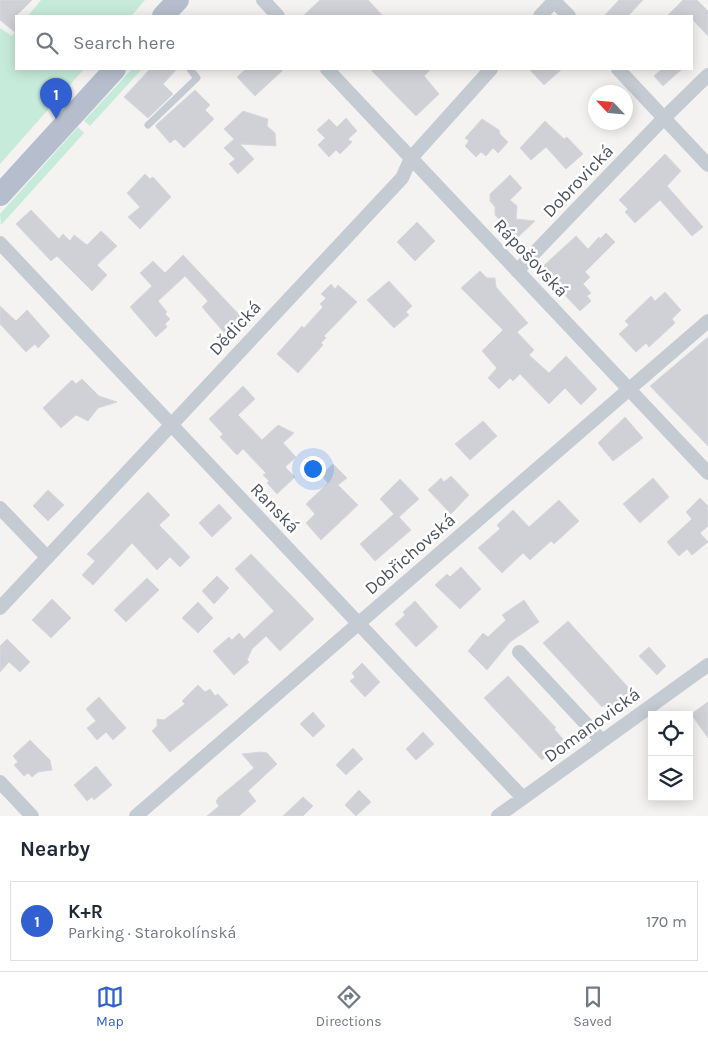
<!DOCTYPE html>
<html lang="en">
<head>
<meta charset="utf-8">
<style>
  :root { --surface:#fff; --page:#f2f2f3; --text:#1f2937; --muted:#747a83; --line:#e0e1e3; --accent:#3161d0 }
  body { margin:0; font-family:Karla,sans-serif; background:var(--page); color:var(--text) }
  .controls { position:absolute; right:15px; bottom:15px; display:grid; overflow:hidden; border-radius:0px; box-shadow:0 2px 12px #0003 }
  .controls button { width:45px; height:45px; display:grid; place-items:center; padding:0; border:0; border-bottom:1px solid var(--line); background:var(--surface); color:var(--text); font:25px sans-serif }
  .compass { position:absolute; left:588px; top:85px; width:45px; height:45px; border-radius:50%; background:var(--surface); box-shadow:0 2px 12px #0003; rotate:296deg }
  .you { position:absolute; left:312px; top:468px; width:18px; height:18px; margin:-12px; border:4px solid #fff; border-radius:50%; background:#1a73e8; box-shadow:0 0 0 8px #1a73e833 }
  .badge { display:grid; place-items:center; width:32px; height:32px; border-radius:50%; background:var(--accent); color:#fff; font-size:16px; font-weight:700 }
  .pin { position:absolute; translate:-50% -41px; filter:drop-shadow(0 1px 2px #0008) }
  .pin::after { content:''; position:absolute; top:26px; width:18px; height:15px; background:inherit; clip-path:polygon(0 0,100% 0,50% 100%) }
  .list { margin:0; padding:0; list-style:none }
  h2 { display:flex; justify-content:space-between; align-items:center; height:65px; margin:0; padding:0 20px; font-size:21px }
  h2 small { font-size:16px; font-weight:400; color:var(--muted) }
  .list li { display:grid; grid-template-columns:32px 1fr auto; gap:15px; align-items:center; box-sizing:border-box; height:80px; margin:0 10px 10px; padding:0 10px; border:1px solid var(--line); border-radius:0px }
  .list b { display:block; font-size:19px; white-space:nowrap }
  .list p { margin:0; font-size:16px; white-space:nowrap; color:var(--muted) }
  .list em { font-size:16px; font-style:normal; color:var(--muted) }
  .icon { flex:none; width:28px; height:28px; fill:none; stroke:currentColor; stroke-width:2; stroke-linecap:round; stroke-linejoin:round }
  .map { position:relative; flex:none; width:708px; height:816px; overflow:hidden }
  .search { position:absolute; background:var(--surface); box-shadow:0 2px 12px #0003; left:15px; right:15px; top:15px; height:55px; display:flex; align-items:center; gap:12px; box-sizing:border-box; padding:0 18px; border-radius:0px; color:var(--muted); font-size:19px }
  .sheet { height:155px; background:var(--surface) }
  nav { display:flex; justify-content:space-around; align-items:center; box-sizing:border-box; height:70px; border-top:1px solid var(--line); background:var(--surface); font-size:14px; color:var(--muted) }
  nav a { display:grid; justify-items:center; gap:2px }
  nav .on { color:var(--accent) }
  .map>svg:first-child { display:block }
  .green { fill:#c7ebda }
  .building { fill:#d0d1d6; stroke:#d7d8dd }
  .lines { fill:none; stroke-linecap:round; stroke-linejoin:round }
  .lane { stroke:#c5cbd2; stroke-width:7 }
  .street { stroke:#c5cbd2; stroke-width:14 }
  .primary { stroke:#b6becd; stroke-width:22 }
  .labels { text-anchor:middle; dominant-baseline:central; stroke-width:5; stroke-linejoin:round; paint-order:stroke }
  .street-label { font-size:18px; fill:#4c535e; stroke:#fff }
</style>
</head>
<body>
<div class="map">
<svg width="708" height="816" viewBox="0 0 708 816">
  <rect width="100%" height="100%" fill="#f4f3f2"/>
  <path class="green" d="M41,0H145L131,16H28Z
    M0,28L12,36L16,31V69H84L0,164Z
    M132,69H142L90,126L84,121Z
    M78,127L84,133L1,225L0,214Z"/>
  <path class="building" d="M0,0H32L16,16V33L0,20Z
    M320,0H368L383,16H303Z
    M619,0H643L628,16H604Z
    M683,0H697L708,11V36L692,19V16H667Z
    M150,69H177L163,84L173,94L148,118L124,97Z
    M246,69H284L255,96L237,77Z
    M370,69H431L424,76L439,94L416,116Z
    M529,69H562L544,85Z
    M662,69H682L663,86L654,76Z
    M195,90L210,105L205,110L214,119L184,148L175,139L170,143L156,127V125Z
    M243,111L268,119L267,126L275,133L276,146L240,144L254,159L238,174L229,164L235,159L224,148L234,139L224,129Z
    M346,118L357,131L348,139L352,142L340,154L336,150L329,157L318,145L325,138L317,130L329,119L337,127Z
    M482,119L499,130L500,134L508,142L498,153L493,148L486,156L481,152L476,157L465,146L469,141L465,138Z
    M545,121L564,139L567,137L583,154L566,169L546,147L531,160L520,148Z
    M665,154L681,171L667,186L703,227L692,236L660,200L635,223L625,212L628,209L619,200Z
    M145,174L150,179L153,177L171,197L140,229L128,217L140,207L127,193Z
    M510,175L522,188L510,200L517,206L516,219L535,221L517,238L495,215V207L490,201V194Z
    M31,210L59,239L63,234L70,241L74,235L87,245L101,231L117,246L97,265L107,275L92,291L57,256L51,261L16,224Z
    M417,222L435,241L415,261L397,242Z
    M606,233L615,242L585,272L590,277L583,284L591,293L587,296L591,301L580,311L540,269L576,236L588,249L599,237L600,239Z
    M183,255L246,322L228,337L202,307L208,301L185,276L158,301L167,312L165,314L170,319L165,324L167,327L156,337L130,307L152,286L140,273L153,261L165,273Z
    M480,271L487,278H495L496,287L528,323L517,332L534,350L529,355L549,373L566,356L597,389L581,405L565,388L549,404L520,374L513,381L510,378L499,389L488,378L497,368L482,351L503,330L461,288Z
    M389,281L412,306L406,312L409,315L394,328L367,300Z
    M331,284L335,289L338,285L357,302L324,336L326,338L321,343L323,345L298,373L277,354L302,326L304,328L323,307L320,304L326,298L321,294Z
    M665,292L681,310L672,319L675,323L649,347L646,343L636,352L619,334L629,325L625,321L651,296L655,301Z
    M0,306L16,321L27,310L50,336L38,348L35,344L26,352L0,324Z
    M708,337V446L650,386Z
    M82,379L99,396L117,402L98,408L88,421L76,415L61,428L43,408L72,380L76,384Z
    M243,386L255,399L238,415L262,440L278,425L294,433L283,443L296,457L285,467L295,477L277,494L267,483L269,481L263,475L266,473L243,449L237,455L220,437L223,434L209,419Z
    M625,417L643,438L613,461L598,443Z
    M483,421L497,436L470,460L455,444Z
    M333,464L347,478L338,485L358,505L321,540L306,523L315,514L306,504L328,483L321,475Z
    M451,476L469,495L451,514L428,490L441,478L444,482Z
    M653,478L669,497L640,523L623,504Z
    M400,479L419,499L399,517L411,530L375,561L360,544L394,514L380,499Z
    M48,490L64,505L48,521L33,506Z
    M148,492L170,515L159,525L190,557L180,567L170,557L157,570L132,543L93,585L82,575L95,561L87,554Z
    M700,498L708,506V526L700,533L708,542L692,555L687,549L679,556L667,542L692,519L686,512Z
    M559,500L579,521L554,544L551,541L530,560L523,553L502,573L478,548L500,529L497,525L513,510L529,527Z
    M219,504L232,518L212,537L199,523Z
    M251,554L314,619L280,651L266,636L252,649L247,660L249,662L234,675L213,651L229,637L232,640L239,633L244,639L274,611L235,569Z
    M461,567L481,589L460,609L435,585L447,574L450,577Z
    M217,576L229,588L214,604L202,591Z
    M147,578L159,590L126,622L114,610Z
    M52,599L71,618L51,638L32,620Z
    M524,600L539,622L510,642L487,670L468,651L483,633L488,637L506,620L502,615Z
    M415,601L438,627L416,647L395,624L405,615L403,612Z
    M198,602L213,618L198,633L182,618Z
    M568,621L635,695L613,715L604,705L602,707L543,643Z
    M7,639L30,662L20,672L9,662L0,672V646Z
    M649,647L666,666L657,675L639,656Z
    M362,663L380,682L365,697L350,681L355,677L352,673Z
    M508,676L556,728L554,729L564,740L542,760L484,698Z
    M198,685L205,692L210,689L215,696L218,694L228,705L170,752L152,731L157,726V719L164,720L185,704L182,701Z
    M99,697L126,728L113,740L106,732L97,740L87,728L96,721L86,709Z
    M708,702V738L691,714Z
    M313,712L325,726L313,737L300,724Z
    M423,732L434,744L416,760L406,749Z
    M30,740L50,760L52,770L38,772L32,777L28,773L24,776L14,765L18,762L13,756Z
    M353,748L363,759L346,775L336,765Z
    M261,752L267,753L277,764L248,791L256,801L239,816H207L219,806L216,802L218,798L254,768L242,754Z
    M96,766L112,785L94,800L92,797L87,801L74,785Z
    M359,790L371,802L356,816L345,805Z
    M303,797L313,806L303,816H283Z"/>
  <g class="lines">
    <path class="lane" d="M148,125L197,78L190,69"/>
    <path class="street" d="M263,0L278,16
      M553,0L569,16
      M540,16L555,0
      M327,69L708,473
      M618,69L708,165
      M0,243L523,798
      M517,271L664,118L708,75
      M0,508L46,556
      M0,608L402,178L411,158L491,69
      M519,652L602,741
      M0,782L32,816
      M136,816L708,321
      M498,816L708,665"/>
    <path class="primary" d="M163,16L178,0
      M0,195L115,69"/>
  </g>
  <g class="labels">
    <g class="street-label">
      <text transform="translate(578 181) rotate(-46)">Dobrovická</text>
      <text transform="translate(531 258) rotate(47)">Rápošovská</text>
      <text transform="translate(235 328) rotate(-47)">Dědická</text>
      <text transform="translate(275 508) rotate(46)">Ranská</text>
      <text transform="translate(410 554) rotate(-41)">Dobřichovská</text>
      <text transform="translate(592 725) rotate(-36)">Domanovická</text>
    </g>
  </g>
</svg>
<div class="controls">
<button><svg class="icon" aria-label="locate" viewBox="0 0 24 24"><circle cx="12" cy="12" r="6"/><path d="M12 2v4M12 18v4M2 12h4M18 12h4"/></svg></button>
<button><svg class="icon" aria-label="layers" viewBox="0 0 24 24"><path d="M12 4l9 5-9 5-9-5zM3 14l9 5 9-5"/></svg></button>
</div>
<svg class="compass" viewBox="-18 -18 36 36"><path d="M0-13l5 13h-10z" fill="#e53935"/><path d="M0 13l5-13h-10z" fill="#747a83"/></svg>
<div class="you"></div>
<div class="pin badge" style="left:56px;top:119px">1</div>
<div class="search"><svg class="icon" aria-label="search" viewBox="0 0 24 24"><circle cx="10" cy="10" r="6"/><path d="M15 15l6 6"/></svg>Search here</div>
</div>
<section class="sheet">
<h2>Nearby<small></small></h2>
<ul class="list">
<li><span class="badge">1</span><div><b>K+R</b><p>Parking · Starokolínská</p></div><em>170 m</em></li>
</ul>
</section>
<nav>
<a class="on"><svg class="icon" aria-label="map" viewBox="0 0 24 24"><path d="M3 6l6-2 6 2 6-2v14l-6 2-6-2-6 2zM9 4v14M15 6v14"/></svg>Map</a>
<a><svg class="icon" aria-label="directions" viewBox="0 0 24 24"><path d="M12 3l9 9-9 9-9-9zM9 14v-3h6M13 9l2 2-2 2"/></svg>Directions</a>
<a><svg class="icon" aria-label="saved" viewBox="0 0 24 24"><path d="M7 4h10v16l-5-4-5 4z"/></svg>Saved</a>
</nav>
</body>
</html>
